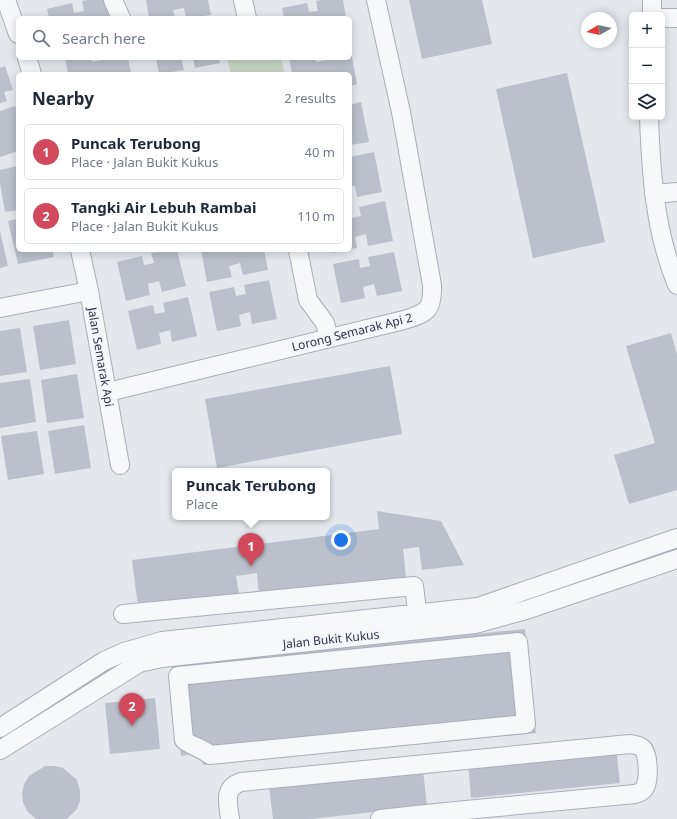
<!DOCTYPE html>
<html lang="en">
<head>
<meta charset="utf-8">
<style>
  :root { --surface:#fff; --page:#f6f6f7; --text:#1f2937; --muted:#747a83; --line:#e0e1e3; --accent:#d1495b }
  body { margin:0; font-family:"Noto Sans",sans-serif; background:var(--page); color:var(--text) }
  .controls { position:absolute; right:12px; top:12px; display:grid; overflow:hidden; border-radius:6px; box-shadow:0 2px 10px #0003 }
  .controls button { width:36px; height:36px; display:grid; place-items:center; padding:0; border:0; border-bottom:1px solid var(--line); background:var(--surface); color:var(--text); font:20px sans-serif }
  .compass { position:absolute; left:581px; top:12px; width:36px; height:36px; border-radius:50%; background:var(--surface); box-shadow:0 2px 10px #0003; rotate:261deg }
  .you { position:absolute; left:341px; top:540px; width:14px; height:14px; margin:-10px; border:3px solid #fff; border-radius:50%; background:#1a73e8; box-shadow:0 0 0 6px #1a73e833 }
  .badge { display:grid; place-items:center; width:26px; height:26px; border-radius:50%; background:var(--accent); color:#fff; font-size:13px; font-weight:700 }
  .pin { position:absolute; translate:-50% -33px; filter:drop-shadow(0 1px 2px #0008) }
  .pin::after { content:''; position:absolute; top:21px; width:14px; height:12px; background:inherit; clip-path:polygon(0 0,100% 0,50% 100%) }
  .popup { position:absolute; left:172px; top:468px; width:158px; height:52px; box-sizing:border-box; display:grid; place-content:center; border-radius:6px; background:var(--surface); filter:drop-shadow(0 1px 3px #0005); font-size:13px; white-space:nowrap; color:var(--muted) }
  .popup b { font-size:15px; color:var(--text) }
  .popup::after { content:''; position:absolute; left:50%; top:100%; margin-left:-8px; border:8px solid transparent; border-top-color:var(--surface) }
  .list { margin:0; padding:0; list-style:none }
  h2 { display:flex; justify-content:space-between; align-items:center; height:52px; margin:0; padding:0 16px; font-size:17px }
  h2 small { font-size:13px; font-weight:400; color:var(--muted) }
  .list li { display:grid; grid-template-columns:26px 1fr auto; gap:12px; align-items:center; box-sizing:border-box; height:56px; margin:0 8px 8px; padding:0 8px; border:1px solid var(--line); border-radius:6px }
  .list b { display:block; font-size:15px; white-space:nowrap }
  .list p { margin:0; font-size:13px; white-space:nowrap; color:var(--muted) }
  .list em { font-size:13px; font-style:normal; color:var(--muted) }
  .icon { flex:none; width:22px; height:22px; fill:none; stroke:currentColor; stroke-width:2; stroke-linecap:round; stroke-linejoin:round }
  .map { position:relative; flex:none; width:677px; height:819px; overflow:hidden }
  .search { position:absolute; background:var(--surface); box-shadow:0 2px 10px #0003; left:16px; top:16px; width:336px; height:44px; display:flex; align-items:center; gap:10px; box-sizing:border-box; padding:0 14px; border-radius:6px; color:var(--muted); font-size:15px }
  .panel { position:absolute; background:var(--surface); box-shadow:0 2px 10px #0003; left:16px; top:72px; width:336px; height:180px; border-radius:6px }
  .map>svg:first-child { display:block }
  .green { fill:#c9d6c5 }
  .building { fill:#bbc0ca }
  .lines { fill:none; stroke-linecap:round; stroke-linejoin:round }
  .minor-casing { stroke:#a9aeb7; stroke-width:20 }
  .minor { stroke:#f7f8fa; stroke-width:18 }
  .labels { text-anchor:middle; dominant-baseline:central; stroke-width:4; stroke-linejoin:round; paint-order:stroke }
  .street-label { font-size:12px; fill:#2b3445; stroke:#f4f6f9 }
</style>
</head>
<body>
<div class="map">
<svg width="677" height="819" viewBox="0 0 677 819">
  <rect width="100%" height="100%" fill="#e4e7ec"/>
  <path class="green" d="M227,58H281L285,74H231Z"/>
  <path class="building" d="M88,0H108L112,18H49L47,9L72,3L74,13L84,11L82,1Z
    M146,0H208L211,15L186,18L184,8L173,10L175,18H149Z
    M321,0H343L346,18H284L282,8L307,3L309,12L318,11L316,1Z
    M409,0H482L492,44L422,59Z
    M351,51L357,84L350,86V74H292L289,58H315L316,62L326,60L325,58H350Z
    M65,58H91L92,62L101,60V58H128L131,74H68Z
    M156,58H181L184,70L159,74Z
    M193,58H219L220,63L195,68Z
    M5,66L13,90L4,92L7,101L0,103V68Z
    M567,73L605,242L533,258L496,89Z
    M361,102L369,142L350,145V105Z
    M15,106L18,115V151L0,157V111Z
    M374,152L382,192L357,197L355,186H350V157Z
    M18,166V210L5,212L0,183V170Z
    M385,201L393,241L368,246L366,234L355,237L357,248L350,249V214L352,218L361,216L359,207Z
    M18,219V250H52L54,257L18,264L8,221Z
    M0,231L8,266L0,268Z
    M165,250H177L186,286L162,292L159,281L148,284L150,295L126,301L117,262L142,256L144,265L154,263L151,253Z
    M201,250H264L268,270L243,275L240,263L229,266L232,277L207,282Z
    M332,250H343V251L332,253Z
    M394,252L402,291L377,296L374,284L363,287L365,298L341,303L333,264L359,259L360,268L370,266L368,257Z
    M269,280L277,319L252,324L250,312L239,315L241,326L217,331L209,292L234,287L236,296L246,294L244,285Z
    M188,297L197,336L172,342L170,330L159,333L161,344L137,350L128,311L153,305L155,314L165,312L163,303Z
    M69,320L76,364L40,370L33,326Z
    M20,328L27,372L0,376V331Z
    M671,333L677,354V490L629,504L614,455L655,443L626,346Z
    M390,366L402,434L217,468L205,399Z
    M77,374L84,418L47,423L41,380Z
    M30,379L36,422L0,428V383Z
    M84,425L91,468L55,474L48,431Z
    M37,431L44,474L8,480L1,436Z
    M377,511L441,521L464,565L422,570L419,547L403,549L406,577L259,594L257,573L236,576L239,594L138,607L132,560L379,529Z
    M525,629L536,733L203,765L201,753L181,756L172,664Z
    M155,698L160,749L110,754L105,703Z
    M616,748L620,783L471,798L468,762Z
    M45,766H54L63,768L77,780L80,790V800L77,809L67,819H36L27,811L23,802L22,793L24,784L29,776Z
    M423,770L427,806L311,819H273L269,787Z"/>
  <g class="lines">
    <defs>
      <path id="minor" d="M6,0L18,34
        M113,0L121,18
        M243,0L247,18
        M652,0V15
        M662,18H677
        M27,58L32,74
        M649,117C651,174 655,232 677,285
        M654,194L677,192
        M80,250L89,291L120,465
        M298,250L308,300L325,323L329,338
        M0,308L89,291
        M108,392L404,320C427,313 433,310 432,285L401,112L376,0
        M123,614L414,586L419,627
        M518,642L526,724L210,755C202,748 193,747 184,740L178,676Z
        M0,728L104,661L124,652L162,641L478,607L677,538
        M0,750L139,663L162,658L475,624L526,610L677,559
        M230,819C228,803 223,788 241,782L630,744C634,745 639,745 642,748C649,753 650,784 643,790C642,792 638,793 635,794L445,812L446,819
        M380,819L445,812"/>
    </defs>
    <use href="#minor" class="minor-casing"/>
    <use href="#minor" class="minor"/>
  </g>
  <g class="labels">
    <g class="street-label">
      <text transform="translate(352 332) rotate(-14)">Lorong Semarak Api 2</text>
      <text transform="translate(101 357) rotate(80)">Jalan Semarak Api</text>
      <text transform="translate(331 639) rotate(-6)">Jalan Bukit Kukus</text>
    </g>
  </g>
</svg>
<div class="controls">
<button>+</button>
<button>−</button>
<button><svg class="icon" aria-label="layers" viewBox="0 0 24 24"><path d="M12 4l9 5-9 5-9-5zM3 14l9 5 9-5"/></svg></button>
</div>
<svg class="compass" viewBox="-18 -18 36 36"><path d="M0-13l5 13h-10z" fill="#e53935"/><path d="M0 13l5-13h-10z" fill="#747a83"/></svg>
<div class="you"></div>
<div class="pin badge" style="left:251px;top:566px">1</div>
<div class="popup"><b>Puncak Terubong</b>Place</div>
<div class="pin badge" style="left:132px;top:726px">2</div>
<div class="search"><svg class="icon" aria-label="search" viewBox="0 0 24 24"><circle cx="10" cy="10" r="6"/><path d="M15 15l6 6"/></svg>Search here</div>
<section class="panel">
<h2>Nearby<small>2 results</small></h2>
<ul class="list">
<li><span class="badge">1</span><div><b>Puncak Terubong</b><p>Place · Jalan Bukit Kukus</p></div><em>40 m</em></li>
<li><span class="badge">2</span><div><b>Tangki Air Lebuh Rambai</b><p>Place · Jalan Bukit Kukus</p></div><em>110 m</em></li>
</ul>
</section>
</div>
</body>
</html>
